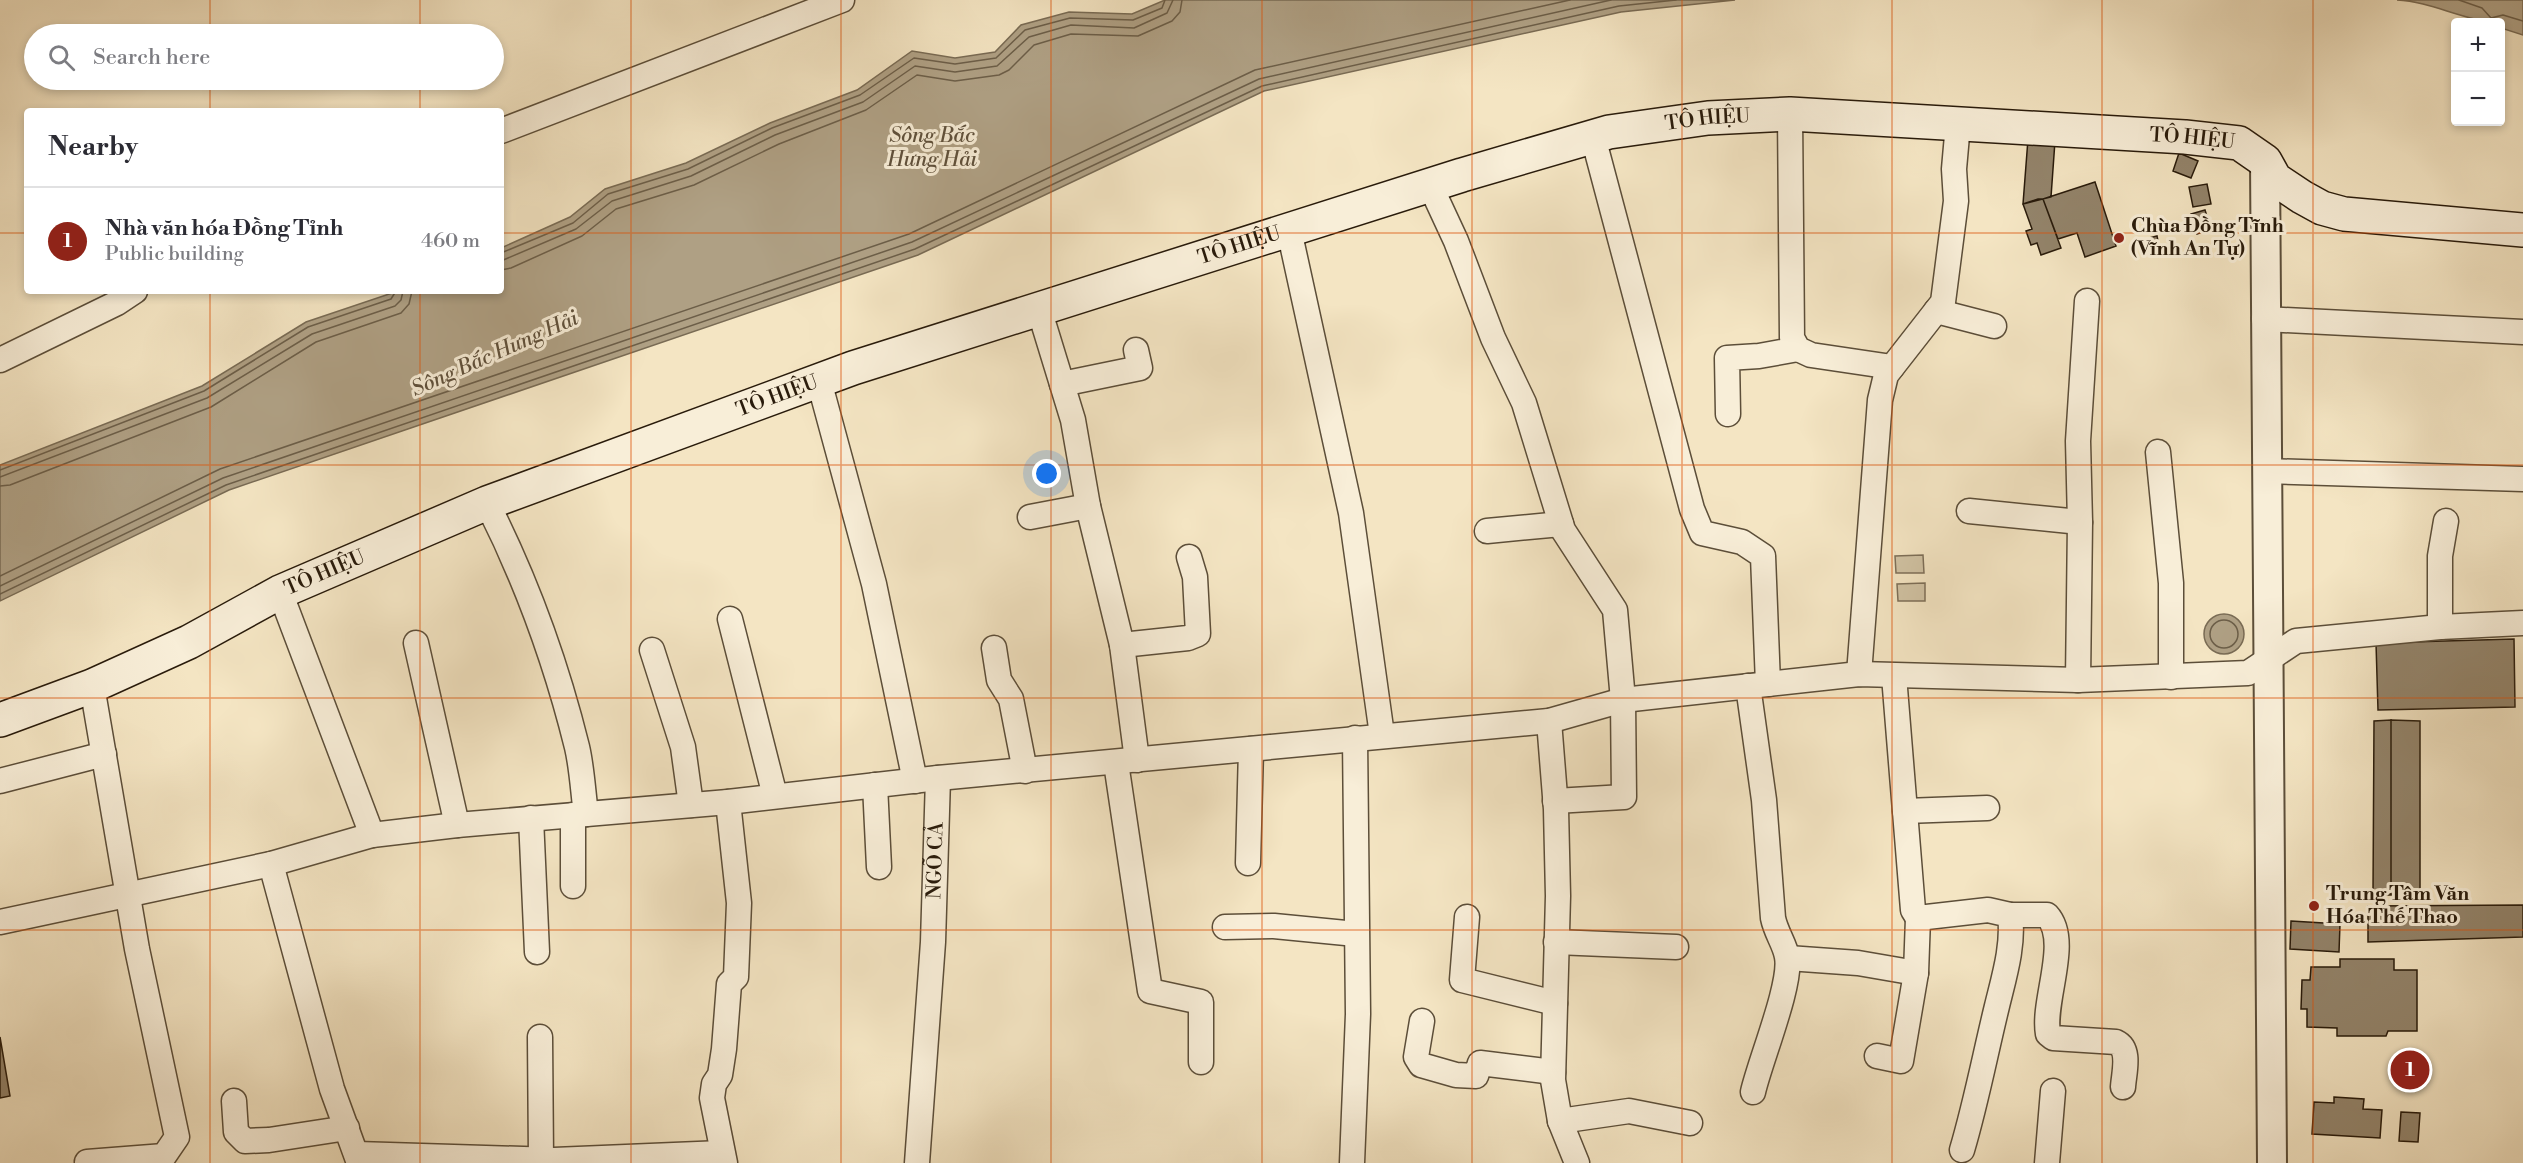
<!DOCTYPE html>
<html lang="en">
<head>
<meta charset="utf-8">
<style>
  :root { --surface:#fff; --page:#f2f2f3; --text:#2b2b33; --muted:#7c7c81; --line:#e1e1e2; --accent:#8f2418 }
  body { margin:0; font-family:"Libre Bodoni",serif; background:var(--page); color:var(--text) }
  .controls { position:absolute; right:18px; top:18px; display:grid; overflow:hidden; border-radius:6px; box-shadow:0 3px 9px #0003 }
  .controls button { width:54px; height:54px; display:grid; place-items:center; padding:0; border:0; border-bottom:2px solid var(--line); background:var(--surface); color:var(--text); font:30px sans-serif }
  .you { position:absolute; left:1047px; top:474px; width:21px; height:21px; margin:-15px; border:4px solid #fff; border-radius:50%; background:#1a73e8; box-shadow:0 0 0 9px #1a73e833 }
  .badge { display:grid; place-items:center; width:39px; height:39px; border-radius:50%; background:var(--accent); color:#fff; font-size:20px; font-weight:700 }
  .pin { position:absolute; translate:-50% -50%; border:3px solid #fff; box-shadow:0 2px 6px #0006 }
  .list { margin:0; padding:0; list-style:none }
  h2 { display:flex; justify-content:space-between; align-items:center; height:78px; margin:0; padding:0 24px; font-size:26px }
  h2 small { font-size:20px; font-weight:400; color:var(--muted) }
  .list li { display:grid; grid-template-columns:39px 1fr auto; gap:18px; align-items:center; box-sizing:border-box; height:108px; padding:0 24px; border-top:2px solid var(--line) }
  .list b { display:block; font-size:22px; white-space:nowrap }
  .list p { margin:0; font-size:20px; white-space:nowrap; color:var(--muted) }
  .list em { font-size:20px; font-style:normal; color:var(--muted) }
  .icon { flex:none; width:33px; height:33px; fill:none; stroke:currentColor; stroke-width:2; stroke-linecap:round; stroke-linejoin:round }
  .map { position:relative; flex:none; width:2523px; height:1163px; overflow:hidden }
  .search { position:absolute; background:var(--surface); box-shadow:0 3px 9px #0003; left:24px; top:24px; width:480px; height:66px; display:flex; align-items:center; gap:15px; box-sizing:border-box; padding:0 21px; border-radius:33px; color:var(--muted); font-size:22px }
  .panel { position:absolute; background:var(--surface); box-shadow:0 3px 9px #0003; left:24px; top:108px; width:480px; height:186px; border-radius:6px }
  .map>svg:first-child { display:block }
  .green { fill:#d1c3a4; stroke:#7d6f58; stroke-width:1.5 }
  .water { fill:#afa084; stroke:#796b54; stroke-width:1.5 }
  .lines { fill:none; stroke-linecap:round; stroke-linejoin:round }
  .shore { stroke:#6c5e48; stroke-width:1.5 }
  .building { fill:#93846b; stroke:#291b0b; stroke-width:1.5 }
  .minor-casing { stroke:#5c4e39; stroke-width:27 }
  .tertiary-casing { stroke:#5c4e39; stroke-width:32 }
  .secondary-casing { stroke:#291b0b; stroke-width:36 }
  .minor { stroke:#f8eed8; stroke-width:24 }
  .tertiary { stroke:#f8eed8; stroke-width:28 }
  .secondary { stroke:#f8eed8; stroke-width:33 }
  .grid { fill:none; stroke:#de560c; stroke-width:1.5; stroke-opacity:0.55 }
  .poi-dot { fill:#8f2418; stroke:#f8eed8; stroke-width:2 }
  .labels { text-anchor:middle; dominant-baseline:central; stroke-width:6; stroke-linejoin:round; paint-order:stroke }
  .street-label { font-size:20px; fill:#291b0b; stroke:#f8eed8 }
  .poi-label { font-size:20px; font-weight:bold; fill:#291b0b; stroke:#f8eed8; text-anchor:start }
  .water-label { font-size:21px; font-style:italic; fill:#5f503b; stroke:#f8eed8 }
</style>
</head>
<body>
<div class="map">
<svg width="2523" height="1163" viewBox="0 0 2523 1163">
  <rect width="100%" height="100%" fill="#f4e5c3"/>
  <filter id="stains"><feTurbulence type="fractalNoise" baseFrequency=".00333" numOctaves="4"/><feColorMatrix values="0 0 0 0 .2 0 0 0 0 .09 0 0 0 0 .02 0 0 0 .5 -.17"/></filter>
  <radialGradient id="worn" r=".72"><stop offset=".6" stop-color="#630" stop-opacity="0"/><stop offset="1" stop-color="#630" stop-opacity=".3"/></radialGradient>
  <path class="green" d="M1923,555L1924,573H1896L1895,556Z
    M1925,583V601H1898L1897,584Z"/>
  <path class="water" d="M1165,0H1735L1621,12L1264,91L918,255L229,490L0,601V465L202,386L306,322L398,291H501V248L570,217L605,189L686,163L770,123L857,90L912,51L955,58L995,52L1021,25L1069,12L1132,14Z
    M2397,0H2523V35L2501,28L2500,22C2465,22 2434,2 2397,0Z
    M2204 634a20 20 0 1 1 40 0a20 20 0 1 1-40 0Z"/>
  <g class="lines">
    <path class="shore" d="M2459,0L2482,8L2491,18L2503,15L2523,21
      M501,253L573,223L608,194L688,169L772,128L860,95L914,58L955,64L996,58L1025,30L1070,18L1133,20L1162,8L1165,0
      M501,261L576,229L612,201L691,176L775,135L863,102L915,66L955,72L997,66L1029,37L1071,25L1134,28L1167,13L1173,0
      M501,270L511,268L582,236L616,209L694,185L779,144L866,110L917,75L955,81L999,75L1009,70L1034,45L1071,34L1138,36L1172,21L1180,12L1182,0
      M0,470L204,391L308,327L391,299L396,291
      M0,477L207,398L312,334L395,306L401,300L403,291
      M0,486L10,485L211,407L316,342L401,313L409,304L412,291
      M0,576L220,469L909,234L1255,70L1570,0
      M0,586L223,478L912,242L1259,79L1611,0
      M0,594L226,485L915,249L1262,86L1619,6L1676,0
      M2210 634a14 14 0 1 1 28 0a14 14 0 1 1-28 0Z"/>
  </g>
  <path class="building" d="M2028,139L2055,141L2051,197L2023,204Z
    M2179,153L2198,161L2191,178L2173,171Z
    M2095,182L2116,246L2085,257L2077,233L2058,239L2043,199Z
    M2207,184L2211,204L2193,207L2189,187Z
    M2038,199H2043L2061,248L2041,255L2037,243L2031,245L2026,231L2032,229L2023,204Z
    M2205,210L2211,229L2197,234L2191,214Z
    M2157,236L2159,246L2150,247L2149,238Z
    M2514,639L2515,707L2378,710L2376,643Z
    M2391,720L2420,721V894L2391,895Z
    M2391,720V895H2373L2374,721Z
    M2523,905V937L2368,942V906Z
    M2291,921L2340,924L2339,952L2290,949Z
    M2340,959H2394V970H2417V1031H2388L2386,1036H2337V1028L2307,1027V1009H2301L2302,980H2310L2311,967H2340Z
    M0,1037L10,1096L0,1098Z
    M2334,1097L2364,1099L2363,1109L2382,1110L2380,1138L2312,1134L2314,1102L2334,1103Z
    M2401,1112L2420,1113L2418,1142L2399,1141Z"/>
  <g class="lines">
    <defs>
      <g id="minor">
        <path d="M1790,114L1792,338L1798,349L1811,355L1892,367"/>
        <path d="M501,131L842,0"/>
        <path d="M1593,137L1692,509L1702,533L1742,542L1763,556L1768,684"/>
        <path d="M1430,185L1456,241L1493,338L1524,403L1563,530L1615,610L1623,700L1624,797L1555,801"/>
        <path d="M1289,230L1351,513L1382,735"/>
        <path d="M1039,309L1073,420L1088,506L1122,645L1137,760"/>
        <path d="M1936,311L1994,326"/>
        <path d="M2264,319L2523,332"/>
        <path d="M0,360L117,303L135,291"/>
        <path d="M819,381L874,584L915,781"/>
        <path d="M1062,384L1140,368L1136,350"/>
        <path d="M1728,414L1727,358L1759,356L1798,349"/>
        <path d="M2158,452L2171,583V677"/>
        <path d="M2266,471L2523,479"/>
        <path d="M487,503C526,580 556,662 577,747C582,768 583,792 586,814"/>
        <path d="M1969,511L2080,522"/>
        <path d="M1030,517L1088,506"/>
        <path d="M1487,531L1561,524"/>
        <path d="M280,592L372,835"/>
        <path d="M730,619L775,796"/>
        <path d="M2440,627V556L2446,521"/>
        <path d="M416,643L457,825"/>
        <path d="M1122,645L1188,638L1198,634L1195,577L1189,557"/>
        <path d="M994,648L999,680L1011,699L1025,771"/>
        <path d="M652,650L683,747L691,805"/>
        <path d="M1859,674L1880,400L1886,375L1943,302L1956,201L1954,169L1958,124"/>
        <path d="M1894,676L1913,910L1918,918L1988,910L2010,915C2014,945 2004,977 1997,1006C1985,1055 1976,1103 1962,1150"/>
        <path d="M2078,680L2080,522L2078,441L2087,301"/>
        <path d="M1748,686L1764,800L1773,918C1776,933 1785,944 1787,957C1792,984 1760,1061 1753,1092"/>
        <path d="M1549,721L1556,809L1558,896L1553,1080L1560,1121L1577,1163"/>
        <path d="M1116,763L1150,991L1201,1002V1062"/>
        <path d="M0,781L104,754"/>
        <path d="M875,785L879,867"/>
        <path d="M1905,811L1987,808"/>
        <path d="M573,815V886"/>
        <path d="M531,818L537,952"/>
        <path d="M1248,863L1251,749"/>
        <path d="M271,864L332,1089L359,1163"/>
        <path d="M2010,915H2047C2071,941 2042,1000 2048,1034L2053,1038L2116,1042C2131,1049 2124,1072 2123,1087"/>
        <path d="M1467,917L1462,980L1555,1003"/>
        <path d="M0,922L271,864L372,835L457,825L728,802L938,778L1549,721L1623,700L1859,674L2078,680L2248,673L2296,641L2440,627L2523,623"/>
        <path d="M1225,927L1274,926L1356,934"/>
        <path d="M1556,942L1676,947"/>
        <path d="M1788,958L1858,963L1916,973"/>
        <path d="M1422,1021L1416,1057L1421,1065L1456,1075L1476,1076L1480,1063L1553,1072"/>
        <path d="M540,1037L541,1160"/>
        <path d="M1877,1056L1901,1061L1916,973L1918,918"/>
        <path d="M234,1101L236,1132L245,1141L269,1140L347,1128"/>
        <path d="M1560,1121L1629,1111L1690,1123"/>
        <path d="M357,1154L554,1160L722,1153"/>
        <path d="M87,1162L164,1156L177,1137L137,949L92,686"/>
        <path d="M725,1163L712,1098L714,1084L720,1075L724,1049L729,984L736,977L739,903L728,802"/>
        <path id="s1" d="M917,1163L933,942L938,778"/>
        <path d="M1352,1163L1358,1014L1355,738"/>
        <path d="M2047,1163L2053,1091"/>
      </g>
      <path id="tertiary" d="M2265,161L2272,1163"/>
      <g id="secondary">
        <path id="s2" d="M0,720L92,686L189,642L280,592L487,503L853,368L1462,175L1609,132L1708,118L1790,114L2185,137L2239,143L2265,161L2275,179L2302,197L2322,208L2344,214L2523,230"/>
      </g>
    </defs>
    <use href="#minor" class="minor-casing"/>
    <use href="#tertiary" class="tertiary-casing"/>
    <use href="#secondary" class="secondary-casing"/>
    <use href="#minor" class="minor"/>
    <use href="#tertiary" class="tertiary"/>
    <use href="#secondary" class="secondary"/>
  </g>
  <path class="grid" d="M210,0V34M420,0V34M631,0V1163M841,0V1163M1051,0V1163M1262,0V1163M1472,0V1163M1682,0V1163M1892,0V1163M2102,0V1163M2313,0V1163M210,80V111M420,80V111M0,233H27M501,233H2523M210,291V1163M420,291V1163M0,465H2523M0,698H2523M0,930H2523"/>
  <g class="poi-dot">
    <circle cx="2119" cy="238" r="6"/>
    <circle cx="2314" cy="906" r="6"/>
  </g>
  <g class="labels">
    <g class="street-label">
      <text stroke="none"><textPath href="#s2" startOffset="1815">TÔ HIỆU</textPath></text>
      <text stroke="none"><textPath href="#s2" startOffset="2301">TÔ HIỆU</textPath></text>
      <text stroke="none"><textPath href="#s2" startOffset="1329">TÔ HIỆU</textPath></text>
      <text stroke="none"><textPath href="#s2" startOffset="843">TÔ HIỆU</textPath></text>
      <text stroke="none"><textPath href="#s2" startOffset="357">TÔ HIỆU</textPath></text>
      <text stroke="none"><textPath href="#s1" startOffset="303">NGÕ CẢ</textPath></text>
    </g>
    <g class="poi-label">
      <text x="2131" y="226">Chùa Đồng Tĩnh<tspan x="2131" dy="23">(Vĩnh An Tự)</tspan></text>
      <text x="2326" y="894">Trung Tâm Văn<tspan x="2326" dy="23">Hóa Thế Thao</tspan></text>
    </g>
    <g class="water-label">
      <text x="932" y="136">Sông Bắc<tspan x="932" dy="24">Hưng Hải</tspan></text>
      <text transform="translate(495 354) rotate(-24)">Sông Bắc Hưng Hải</text>
    </g>
  </g>
  <rect width="100%" height="100%" filter="url(#stains)"/>
  <rect width="100%" height="100%" fill="url(#worn)"/>
</svg>
<div class="controls">
<button>+</button>
<button>−</button>
</div>
<div class="you"></div>
<div class="pin badge" style="left:2410px;top:1070px">1</div>
<div class="search"><svg class="icon" aria-label="search" viewBox="0 0 24 24"><circle cx="10" cy="10" r="6"/><path d="M15 15l6 6"/></svg>Search here</div>
<section class="panel">
<h2>Nearby<small></small></h2>
<ul class="list">
<li><span class="badge">1</span><div><b>Nhà văn hóa Đồng Tỉnh</b><p>Public building</p></div><em>460 m</em></li>
</ul>
</section>
</div>
</body>
</html>
